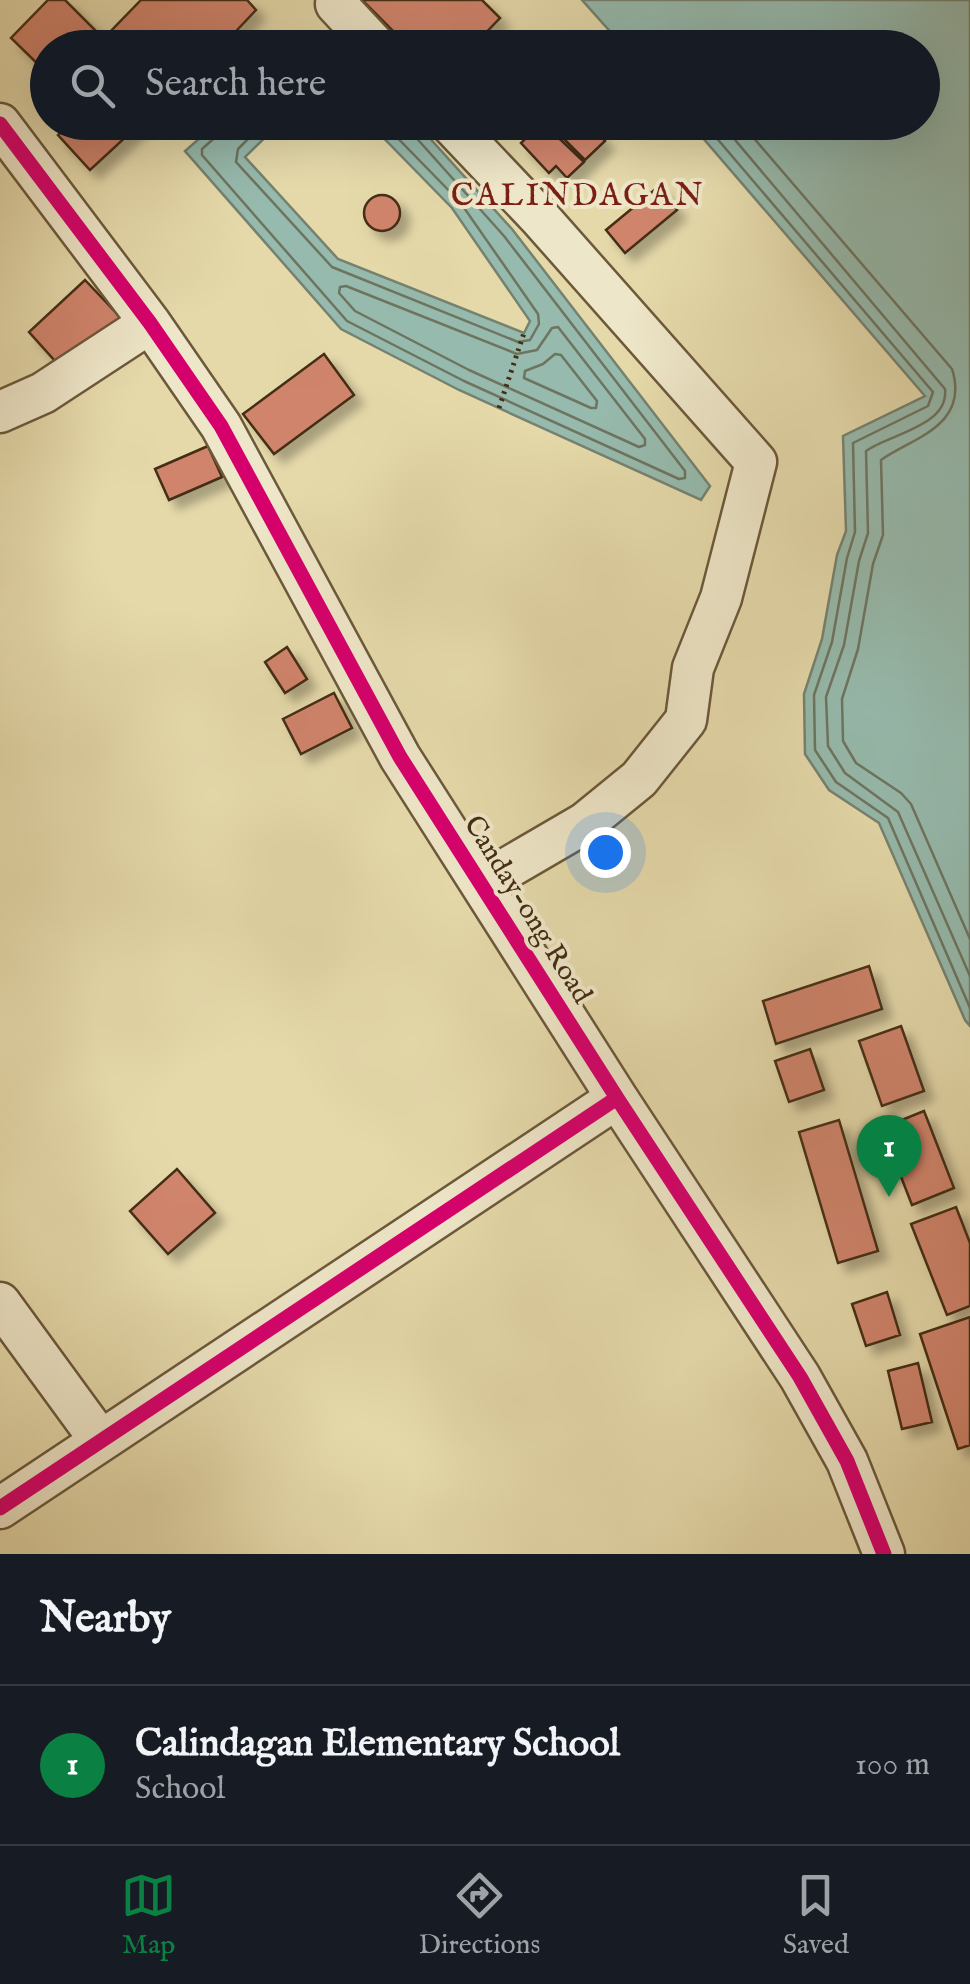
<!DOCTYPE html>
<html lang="en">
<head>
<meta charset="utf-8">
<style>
  :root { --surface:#171b24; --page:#242831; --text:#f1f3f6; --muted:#9ea1a6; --line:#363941; --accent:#0b8043 }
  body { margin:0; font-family:"IM FELL English",serif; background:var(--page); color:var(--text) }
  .you { position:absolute; left:605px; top:852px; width:35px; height:35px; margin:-25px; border:8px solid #fff; border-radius:50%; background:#1a73e8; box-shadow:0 0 0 15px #1a73e833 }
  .badge { display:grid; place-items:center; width:65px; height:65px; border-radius:50%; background:var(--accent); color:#fff; font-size:32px; font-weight:700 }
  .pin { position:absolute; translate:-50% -82px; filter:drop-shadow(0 2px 5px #0008) }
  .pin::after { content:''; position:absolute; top:52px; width:35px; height:30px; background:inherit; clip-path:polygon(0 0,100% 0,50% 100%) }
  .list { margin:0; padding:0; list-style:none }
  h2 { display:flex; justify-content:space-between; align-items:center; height:130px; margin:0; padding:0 40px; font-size:42px }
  h2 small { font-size:32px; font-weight:400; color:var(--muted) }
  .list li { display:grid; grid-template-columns:65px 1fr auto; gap:30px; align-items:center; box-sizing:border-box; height:160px; padding:0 40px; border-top:2px solid var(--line) }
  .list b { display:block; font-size:38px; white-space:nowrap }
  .list p { margin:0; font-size:32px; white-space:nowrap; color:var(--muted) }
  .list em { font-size:32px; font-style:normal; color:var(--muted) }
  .icon { flex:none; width:55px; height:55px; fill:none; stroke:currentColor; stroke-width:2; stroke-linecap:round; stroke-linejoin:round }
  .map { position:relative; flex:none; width:970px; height:1554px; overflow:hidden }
  .search { position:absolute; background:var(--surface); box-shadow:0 10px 40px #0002; left:30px; right:30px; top:30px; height:110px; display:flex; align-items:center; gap:25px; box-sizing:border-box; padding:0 35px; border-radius:55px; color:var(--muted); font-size:38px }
  .sheet { height:290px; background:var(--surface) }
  nav { display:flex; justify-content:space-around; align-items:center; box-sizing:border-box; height:140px; border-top:2px solid var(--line); background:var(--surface); font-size:28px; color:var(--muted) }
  nav a { display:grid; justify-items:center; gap:5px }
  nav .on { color:var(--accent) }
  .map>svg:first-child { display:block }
  .water { fill:#96baad; stroke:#758270; stroke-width:2.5 }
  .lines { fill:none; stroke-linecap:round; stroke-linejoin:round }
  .shore { stroke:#6d7460; stroke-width:2.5 }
  .building { fill:#d0846c; stroke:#442d14; stroke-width:2.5; filter:url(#shadow) }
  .minor-casing { stroke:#6c583a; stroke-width:45 }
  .path { stroke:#442d14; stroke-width:5; stroke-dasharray:2.5 5; stroke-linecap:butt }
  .minor { stroke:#eee6c8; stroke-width:40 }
  .cycleway-casing { stroke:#eee6c8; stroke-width:21 }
  .cycleway { stroke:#d6006c; stroke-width:15 }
  .labels { text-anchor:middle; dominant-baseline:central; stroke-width:8; stroke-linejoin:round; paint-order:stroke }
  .street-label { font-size:28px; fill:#442d14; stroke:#eee6c8 }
  .quarter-label { font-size:32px; letter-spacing:2.5px; fill:#7a1f14; stroke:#eee6c8 }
</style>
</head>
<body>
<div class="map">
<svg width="970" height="1554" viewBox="0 0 970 1554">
  <defs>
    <filter id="shadow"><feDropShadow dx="9" dy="9" stdDeviation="5" flood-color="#0004"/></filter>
  </defs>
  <rect width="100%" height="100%" fill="#e5d9aa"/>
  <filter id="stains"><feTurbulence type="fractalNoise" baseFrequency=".002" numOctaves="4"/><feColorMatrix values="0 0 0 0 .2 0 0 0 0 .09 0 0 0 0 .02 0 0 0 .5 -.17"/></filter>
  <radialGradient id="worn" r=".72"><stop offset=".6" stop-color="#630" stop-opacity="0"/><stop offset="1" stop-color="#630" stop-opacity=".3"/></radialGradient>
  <path class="water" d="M582,0H970V1026L965,1020L879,823L829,790L805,754L804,694L822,639L837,555L846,531L843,436L925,396L690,123L922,122V48L624,47Z
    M217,123H280L245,157L338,259L524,333L530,321L452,208L369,123H416L512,229L710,486L701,500L459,390L341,329L185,151Z"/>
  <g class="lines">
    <path class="shore" d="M223,122L220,133L202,149V155L347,321L464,381L679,479L685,478V471L504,236L412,133L409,122
      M265,122L238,149L236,162L332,267L518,342L530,340L539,324L538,314L460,202L382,122
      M703,122L933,392L928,406L853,443L855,532L847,558L832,642L814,695L815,750L836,782L888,818L970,1008
      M720,122L945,389C949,426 890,434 866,451L868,533L859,561L844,645L826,697L828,746L845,773L898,812L970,976
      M740,122L952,369C970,426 912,438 881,460L883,535L873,564L858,649L842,699L843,741L856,763L901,793L911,804L970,939
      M346,286L517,354L537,350L552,328L558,327L645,439V445L639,447L469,370L355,311L339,293L340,287Z
      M555,354L561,355L597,401L596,408H591L524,378L525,371L543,364Z"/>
  </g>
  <path class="building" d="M48,0H65L113,48H48V74L11,38Z
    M141,0H247L256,10L220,48H123L108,34Z
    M362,0H482L500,18L471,48H410Z
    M72,122H142L90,170L58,135Z
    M542,122L584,162L567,178L556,166L549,173L521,143Z
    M571,122H587L605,141L585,160L559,134Z
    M658,187L677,210L625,253L606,230Z
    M364 213a18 18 0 1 1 36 0a18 18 0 1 1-36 0Z
    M85,280L121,318L64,371L29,332Z
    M324,354L354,395L274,454L243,414Z
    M208,446L222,477L169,500L155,469Z
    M287,647L307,679L285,693L265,662Z
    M334,693L352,728L301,754L283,719Z
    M869,966L882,1009L776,1044L763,1001Z
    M901,1026L924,1091L882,1106L859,1041Z
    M810,1049L824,1090L789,1102L775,1061Z
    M924,1111L954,1188L912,1205L882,1128Z
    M839,1120L878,1251L838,1263L799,1132Z
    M177,1169L215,1213L168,1254L130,1211Z
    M956,1207L970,1243V1306L947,1315L911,1224Z
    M887,1292L900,1335L866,1346L852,1304Z
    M970,1317V1445L958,1449L920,1334Z
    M918,1363L932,1422L902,1429L888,1371Z"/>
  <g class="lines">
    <defs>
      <path id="minor" d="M336,4L377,48
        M449,122L540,218L756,462L721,598L693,668L686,720L639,779L585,823L482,883
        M0,124L150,323L221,426L400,757L617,1098L0,1508
        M0,412L43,393L150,323
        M617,1098L800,1377L847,1461L884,1554
        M0,1303L100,1440"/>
    </defs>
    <use href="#minor" class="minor-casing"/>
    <path class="path" d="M499,408L524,333"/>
    <use href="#minor" class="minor"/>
    <defs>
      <path id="cycleway" d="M0,124L150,323L221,426L400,757L617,1098L0,1508
        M617,1098L800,1377L847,1461L884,1554"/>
    </defs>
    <use href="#cycleway" class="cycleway-casing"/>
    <use href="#cycleway" class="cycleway"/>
  </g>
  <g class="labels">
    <g class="street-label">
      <text transform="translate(527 910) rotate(58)">Canday-ong Road</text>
    </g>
    <g class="quarter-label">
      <text x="578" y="196">CALINDAGAN</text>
    </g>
  </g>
  <rect width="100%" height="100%" filter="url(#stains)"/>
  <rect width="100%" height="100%" fill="url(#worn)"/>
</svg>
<div class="you"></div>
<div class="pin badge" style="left:889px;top:1197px">1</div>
<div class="search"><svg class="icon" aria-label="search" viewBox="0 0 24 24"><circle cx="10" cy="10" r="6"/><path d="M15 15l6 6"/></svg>Search here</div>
</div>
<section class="sheet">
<h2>Nearby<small></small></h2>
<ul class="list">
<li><span class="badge">1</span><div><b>Calindagan Elementary School</b><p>School</p></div><em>100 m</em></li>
</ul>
</section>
<nav>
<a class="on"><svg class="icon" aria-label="map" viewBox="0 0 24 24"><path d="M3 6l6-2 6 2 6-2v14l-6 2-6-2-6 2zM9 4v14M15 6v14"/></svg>Map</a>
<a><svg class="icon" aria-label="directions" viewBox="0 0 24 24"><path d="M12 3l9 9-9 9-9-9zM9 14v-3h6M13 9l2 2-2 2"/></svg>Directions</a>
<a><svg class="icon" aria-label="saved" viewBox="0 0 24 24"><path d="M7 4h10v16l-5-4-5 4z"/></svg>Saved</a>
</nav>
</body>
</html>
